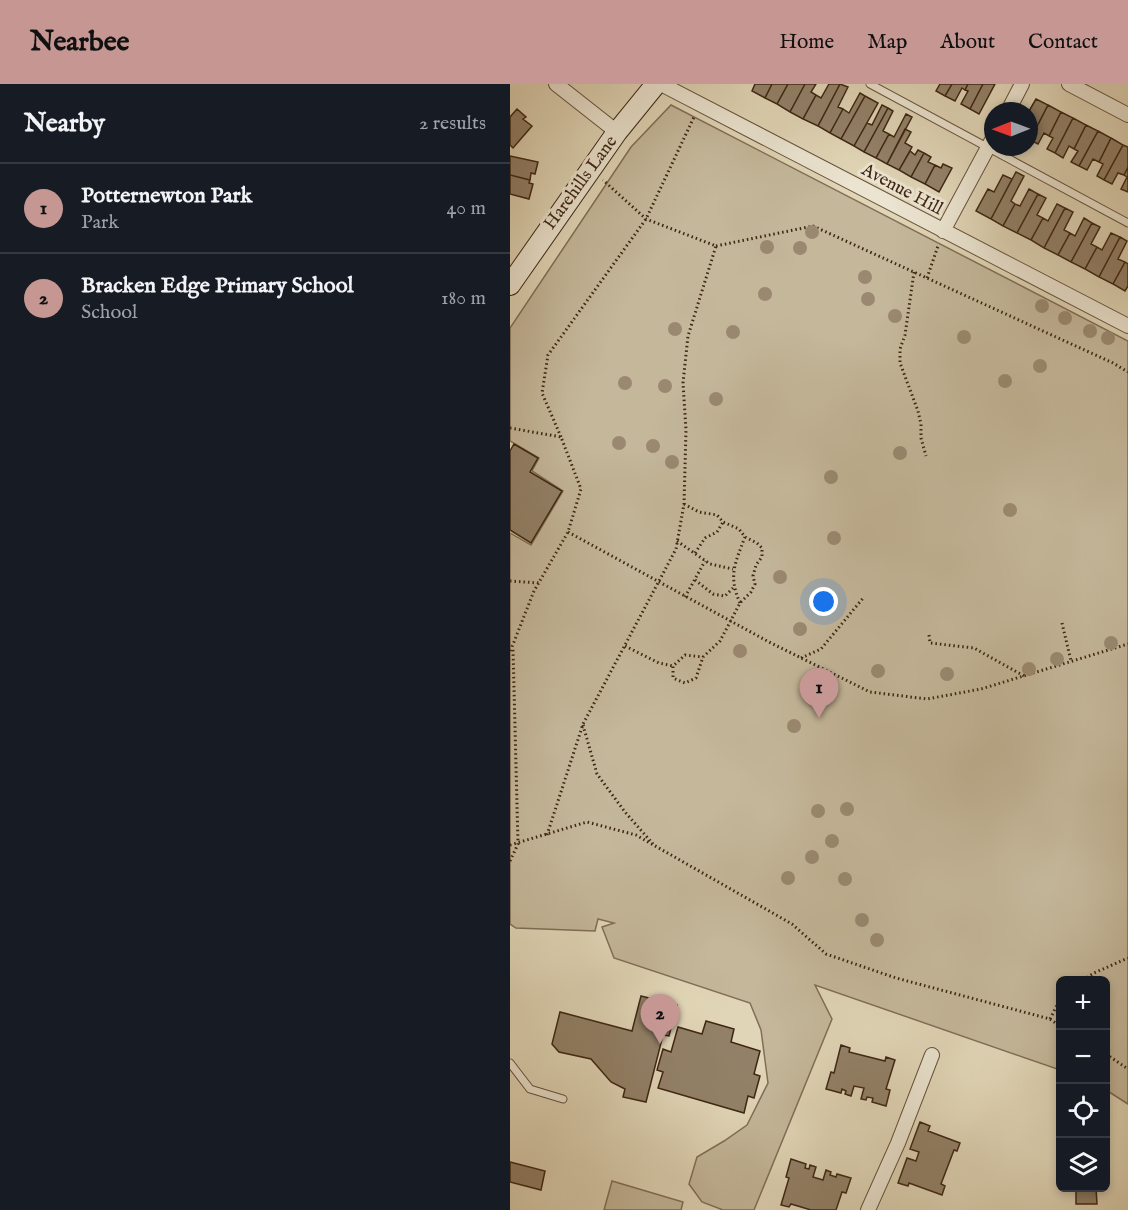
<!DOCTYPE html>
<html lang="en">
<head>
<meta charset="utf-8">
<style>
  :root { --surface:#171b24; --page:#20242c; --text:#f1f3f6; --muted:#9ea1a6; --line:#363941; --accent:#c59692 }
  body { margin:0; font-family:"IM FELL English",serif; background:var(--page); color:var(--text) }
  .controls { position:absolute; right:18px; bottom:18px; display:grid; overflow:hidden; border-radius:9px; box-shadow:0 3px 9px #0003 }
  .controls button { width:54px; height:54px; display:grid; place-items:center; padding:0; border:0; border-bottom:2px solid var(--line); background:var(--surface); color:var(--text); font:30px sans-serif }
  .compass { position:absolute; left:474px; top:18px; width:54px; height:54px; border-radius:50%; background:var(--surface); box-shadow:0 3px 9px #0003; rotate:269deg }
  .you { position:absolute; left:314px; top:518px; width:21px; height:21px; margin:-15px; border:4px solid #fff; border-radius:50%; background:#1a73e8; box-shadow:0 0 0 9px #1a73e833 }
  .badge { display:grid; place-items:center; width:39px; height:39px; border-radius:50%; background:var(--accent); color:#111; font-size:20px; font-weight:700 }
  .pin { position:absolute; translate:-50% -50px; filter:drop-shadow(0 2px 3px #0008) }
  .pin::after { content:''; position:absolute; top:32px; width:21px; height:18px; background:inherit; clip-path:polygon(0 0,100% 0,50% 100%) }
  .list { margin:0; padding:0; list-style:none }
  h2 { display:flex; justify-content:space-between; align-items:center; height:78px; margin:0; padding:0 24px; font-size:26px }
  h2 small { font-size:20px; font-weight:400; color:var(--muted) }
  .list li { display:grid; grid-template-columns:39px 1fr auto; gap:18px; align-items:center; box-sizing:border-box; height:90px; padding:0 24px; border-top:2px solid var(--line) }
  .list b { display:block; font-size:22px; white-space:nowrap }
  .list p { margin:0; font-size:20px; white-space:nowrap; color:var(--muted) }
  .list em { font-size:20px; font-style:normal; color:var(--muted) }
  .icon { flex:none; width:33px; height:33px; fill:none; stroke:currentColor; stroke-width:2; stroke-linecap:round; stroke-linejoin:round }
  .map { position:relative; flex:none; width:618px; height:1126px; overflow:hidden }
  header { display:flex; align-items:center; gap:36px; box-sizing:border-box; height:84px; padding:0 30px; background:var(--accent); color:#111 }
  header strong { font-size:28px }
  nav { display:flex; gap:33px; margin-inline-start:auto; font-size:21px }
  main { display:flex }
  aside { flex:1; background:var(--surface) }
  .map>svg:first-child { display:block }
  .green { fill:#c4b79a; stroke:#816e57; stroke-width:1.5 }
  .building { fill:#928168; stroke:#3e2614; stroke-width:1.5 }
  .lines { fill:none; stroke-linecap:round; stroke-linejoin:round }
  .lane-casing { stroke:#66523c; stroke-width:9 }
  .street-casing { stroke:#66523c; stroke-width:16 }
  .secondary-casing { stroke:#3e2614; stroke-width:22 }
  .path { stroke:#3e2614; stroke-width:3; stroke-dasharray:1.5 3; stroke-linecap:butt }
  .lane { stroke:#ebe4d0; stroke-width:7 }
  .street { stroke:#ebe4d0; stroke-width:14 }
  .secondary { stroke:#ebe4d0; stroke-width:20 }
  .tree { fill:#9a8970 }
  .labels { text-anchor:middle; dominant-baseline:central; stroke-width:6; stroke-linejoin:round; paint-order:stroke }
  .street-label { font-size:18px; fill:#3e2614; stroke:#ebe4d0 }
</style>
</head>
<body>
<header>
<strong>Nearbee</strong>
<nav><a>Home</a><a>Map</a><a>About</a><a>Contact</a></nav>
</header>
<main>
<aside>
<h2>Nearby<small>2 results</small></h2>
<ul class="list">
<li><span class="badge">1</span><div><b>Potternewton Park</b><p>Park</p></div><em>40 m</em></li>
<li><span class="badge">2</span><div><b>Bracken Edge Primary School</b><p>School</p></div><em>180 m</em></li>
</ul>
</aside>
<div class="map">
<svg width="618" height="1126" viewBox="0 0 618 1126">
  <rect width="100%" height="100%" fill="#e0d5b6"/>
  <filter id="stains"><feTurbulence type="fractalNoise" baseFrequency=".00333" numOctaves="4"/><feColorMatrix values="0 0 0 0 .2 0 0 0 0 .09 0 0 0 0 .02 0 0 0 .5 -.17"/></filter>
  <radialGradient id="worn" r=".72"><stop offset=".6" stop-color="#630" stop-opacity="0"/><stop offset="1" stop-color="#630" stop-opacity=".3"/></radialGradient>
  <path class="green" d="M161,21L618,257V1020L596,1006V896H550V986L305,901L322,935L244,1126H213L192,1118L179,1100L187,1073L214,1057L237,1041L258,999L251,946L240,919L104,874L92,843L104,839L88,835L85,847L6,844L0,840V449L21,461L53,407L22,387L29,374L0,357V244L121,63Z
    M102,1097L173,1118L171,1126H94Z"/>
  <path class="building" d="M245,0H262L255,14L242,7Z
    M262,0H278L267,20L255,14Z
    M278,0H295L280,28L267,20Z
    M295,0H306L301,8L306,11L293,35L280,28Z
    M319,0H330L308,42L293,35L306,11L311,14Z
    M330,0L338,3L328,23L333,25L320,49L308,42Z
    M430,0H442L435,12L426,7Z
    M442,0H458L455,6L452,4L445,17L435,12Z
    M458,0H473L460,25L451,20L458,7L455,6Z
    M473,0H485L469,30L460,25Z
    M350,9L355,12L331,55L320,49L333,25L339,29Z
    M355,12L368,19L344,62L331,55Z
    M526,15L538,21L520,56L519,27Z
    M372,21L378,24L354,68L344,62L357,39L362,41Z
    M538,21L551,28L539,52L534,49L528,60L520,56Z
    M378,24L383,27L373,47L379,50L366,74L354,68Z
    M7,25L16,33L13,35L22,42L3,64L0,61V33Z
    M551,28L563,34L545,69L537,65L543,54L539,52Z
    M396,30L402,33L377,80L366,74L379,50L384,53Z
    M563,34L576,41L564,65L559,62L553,74L545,69Z
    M576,41L588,47L569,82L561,78L568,67L564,65Z
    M395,45L401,48L395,59L402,63L389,86L377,80Z
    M588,47L601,54L589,78L583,75L577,86L569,82Z
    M601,54L613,61L594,96L587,92L593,80L589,78Z
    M613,61L618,63V83L614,91L608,89L602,100L594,96Z
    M408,66L414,69L401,93L389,86L400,67L405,71Z
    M414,69L421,73L418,78L425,81L415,100L401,93Z
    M0,72L28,78L25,90L21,89L20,96L0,91Z
    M433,80L442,84L429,108L415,100L425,81L431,84Z
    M618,83V108L611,105L617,93L614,91Z
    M506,88L514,92L501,117L505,120L493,142L481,135Z
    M0,91L20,96L19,99L23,100L19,115L0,110Z
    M493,91L502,95L481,135L466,127L478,105L484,108Z
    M519,105L528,110L507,149L493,142L505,120L510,122Z
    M528,110L536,114L527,131L533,134L521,156L507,149Z
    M547,120L555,124L534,164L521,156L533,134L538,137Z
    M555,124L563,128L554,146L560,149L548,171L534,164Z
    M574,134L582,139L561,178L548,171L560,149L565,152Z
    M582,139L590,143L581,160L587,163L575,185L561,178Z
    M601,149L610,153L589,193L575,185L587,163L592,166Z
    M610,153L617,157L608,175L615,178L603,200L589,193Z
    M615,178L618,180V202L615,207L603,200Z
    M4,360L28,374L20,388L52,407L21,459L0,446V367Z
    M131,912L167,921L159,952L153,951L136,1018L113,1013L115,1005L101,998L81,975L49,968L42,960L50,928L122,947Z
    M196,937L224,945L221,958L250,967L244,990L250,992L244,1014L238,1012L234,1029L148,1004L153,988L147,986L153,965L161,968L168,943L192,950Z
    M331,961L340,964L339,968L375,977L376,973L385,976L376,1005L380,1006L376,1022L362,1018L363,1014L357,1013L356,1016L351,1015L354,1004L344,1002L341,1012L335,1010L336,1007L332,1005L331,1009L316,1005L321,988L324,989Z
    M410,1038L420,1042L418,1047L450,1059L447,1067L444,1066L431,1100L435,1102L432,1111L399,1099L398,1102L388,1099L397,1074L406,1077L409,1068L400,1065Z
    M281,1075L296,1080L295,1084L299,1085L300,1081L306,1083L303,1093L313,1096L316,1086L321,1088L320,1091L326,1093L327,1090L341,1094L336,1109L332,1108L326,1126H301L281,1120L279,1123L271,1121L279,1094L276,1093Z
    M0,1078L35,1087L31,1106L0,1098Z
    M566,1104H586L587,1120H566Z"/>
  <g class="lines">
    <defs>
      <path id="lane" d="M360,0L618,139
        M0,979L20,1005L53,1015"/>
      <path id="street" d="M46,0L107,48
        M151,0L618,242
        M559,0L618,31
        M498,27L512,0
        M433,147L483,54
        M358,1126L388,1059L422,971"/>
      <path id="secondary" d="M0,201L107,48L146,0"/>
    </defs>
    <use href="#lane" class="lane-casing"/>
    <use href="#street" class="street-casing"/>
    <use href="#secondary" class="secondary-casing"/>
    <path class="path" d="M206,162L303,142L603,279L618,288
      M404,188L395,251L390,265V279L408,327L411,340V354L416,372
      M417,194L428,162
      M0,344L51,353L71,405L58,448L24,507L0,568
      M51,353L32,309L38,271L136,135L184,33
      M174,420L189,428L207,431L213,438L229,445L235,453L247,459L252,464V473L246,481L243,492L245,500L241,508L230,519L210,557L193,573L186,594L175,599L163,594V582L175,571L193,573
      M58,448L259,558L360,608L417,615L471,605L618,560
      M167,457L200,480L223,485
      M185,469L195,454L207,448L213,438
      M185,496L203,510L215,512L223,504
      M0,497L29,499
      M175,513L195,477
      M230,519C218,492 225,479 235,453
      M552,539L561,577
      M419,551L420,559L464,564L514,592
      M115,562L149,579L163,582
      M291,574L311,565L354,513
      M73,641L87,690L115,728L143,760
      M37,751L73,640L166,465L174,420L176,346L173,299L178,252L206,162L136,135L93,96
      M0,761L77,738L126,751L282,840L316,870L386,894L540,935L550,942
      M0,777L8,760L3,565
      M573,896L584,889L618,874
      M540,935L550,915
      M596,970L618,985"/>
    <use href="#lane" class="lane"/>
    <use href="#street" class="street"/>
    <use href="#secondary" class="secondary"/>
  </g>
  <g class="tree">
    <circle cx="302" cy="148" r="7"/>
    <circle cx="257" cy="163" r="7"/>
    <circle cx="290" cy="164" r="7"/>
    <circle cx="355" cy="193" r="7"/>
    <circle cx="255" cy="210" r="7"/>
    <circle cx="358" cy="215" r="7"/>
    <circle cx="532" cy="222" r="7"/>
    <circle cx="385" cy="232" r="7"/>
    <circle cx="555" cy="234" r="7"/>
    <circle cx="165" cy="245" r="7"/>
    <circle cx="580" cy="247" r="7"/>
    <circle cx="223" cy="248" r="7"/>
    <circle cx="454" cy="253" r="7"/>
    <circle cx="598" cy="254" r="7"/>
    <circle cx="530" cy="282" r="7"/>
    <circle cx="495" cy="297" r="7"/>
    <circle cx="115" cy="299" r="7"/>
    <circle cx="155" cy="302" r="7"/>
    <circle cx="206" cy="315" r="7"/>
    <circle cx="109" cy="359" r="7"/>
    <circle cx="143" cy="362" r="7"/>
    <circle cx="390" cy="369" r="7"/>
    <circle cx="162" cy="378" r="7"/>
    <circle cx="321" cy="393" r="7"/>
    <circle cx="500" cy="426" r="7"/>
    <circle cx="324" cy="454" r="7"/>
    <circle cx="270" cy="493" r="7"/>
    <circle cx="290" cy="545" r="7"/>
    <circle cx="601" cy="559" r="7"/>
    <circle cx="230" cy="567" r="7"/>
    <circle cx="547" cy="575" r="7"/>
    <circle cx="519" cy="585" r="7"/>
    <circle cx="368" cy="587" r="7"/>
    <circle cx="437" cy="590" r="7"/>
    <circle cx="317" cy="613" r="7"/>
    <circle cx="284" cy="642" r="7"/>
    <circle cx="337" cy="725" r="7"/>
    <circle cx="308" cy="727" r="7"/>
    <circle cx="322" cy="757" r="7"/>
    <circle cx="302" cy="773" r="7"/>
    <circle cx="278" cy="794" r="7"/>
    <circle cx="335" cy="795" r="7"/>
    <circle cx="352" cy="836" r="7"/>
    <circle cx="367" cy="856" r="7"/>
  </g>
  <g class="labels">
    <g class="street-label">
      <text transform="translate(71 99) rotate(-54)">Harehills Lane</text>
      <text transform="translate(392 106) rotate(28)">Avenue Hill</text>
    </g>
  </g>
  <rect width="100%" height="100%" filter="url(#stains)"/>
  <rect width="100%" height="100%" fill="url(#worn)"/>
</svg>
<div class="controls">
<button>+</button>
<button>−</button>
<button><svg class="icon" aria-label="locate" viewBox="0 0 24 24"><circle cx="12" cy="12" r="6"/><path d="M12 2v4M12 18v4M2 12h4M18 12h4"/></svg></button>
<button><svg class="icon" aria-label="layers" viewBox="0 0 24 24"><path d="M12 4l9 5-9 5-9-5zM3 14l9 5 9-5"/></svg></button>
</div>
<svg class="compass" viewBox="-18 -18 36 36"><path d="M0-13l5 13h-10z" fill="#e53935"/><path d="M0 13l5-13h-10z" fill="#9ea1a6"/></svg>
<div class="you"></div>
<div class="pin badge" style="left:309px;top:634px">1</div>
<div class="pin badge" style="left:150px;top:960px">2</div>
</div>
</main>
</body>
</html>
